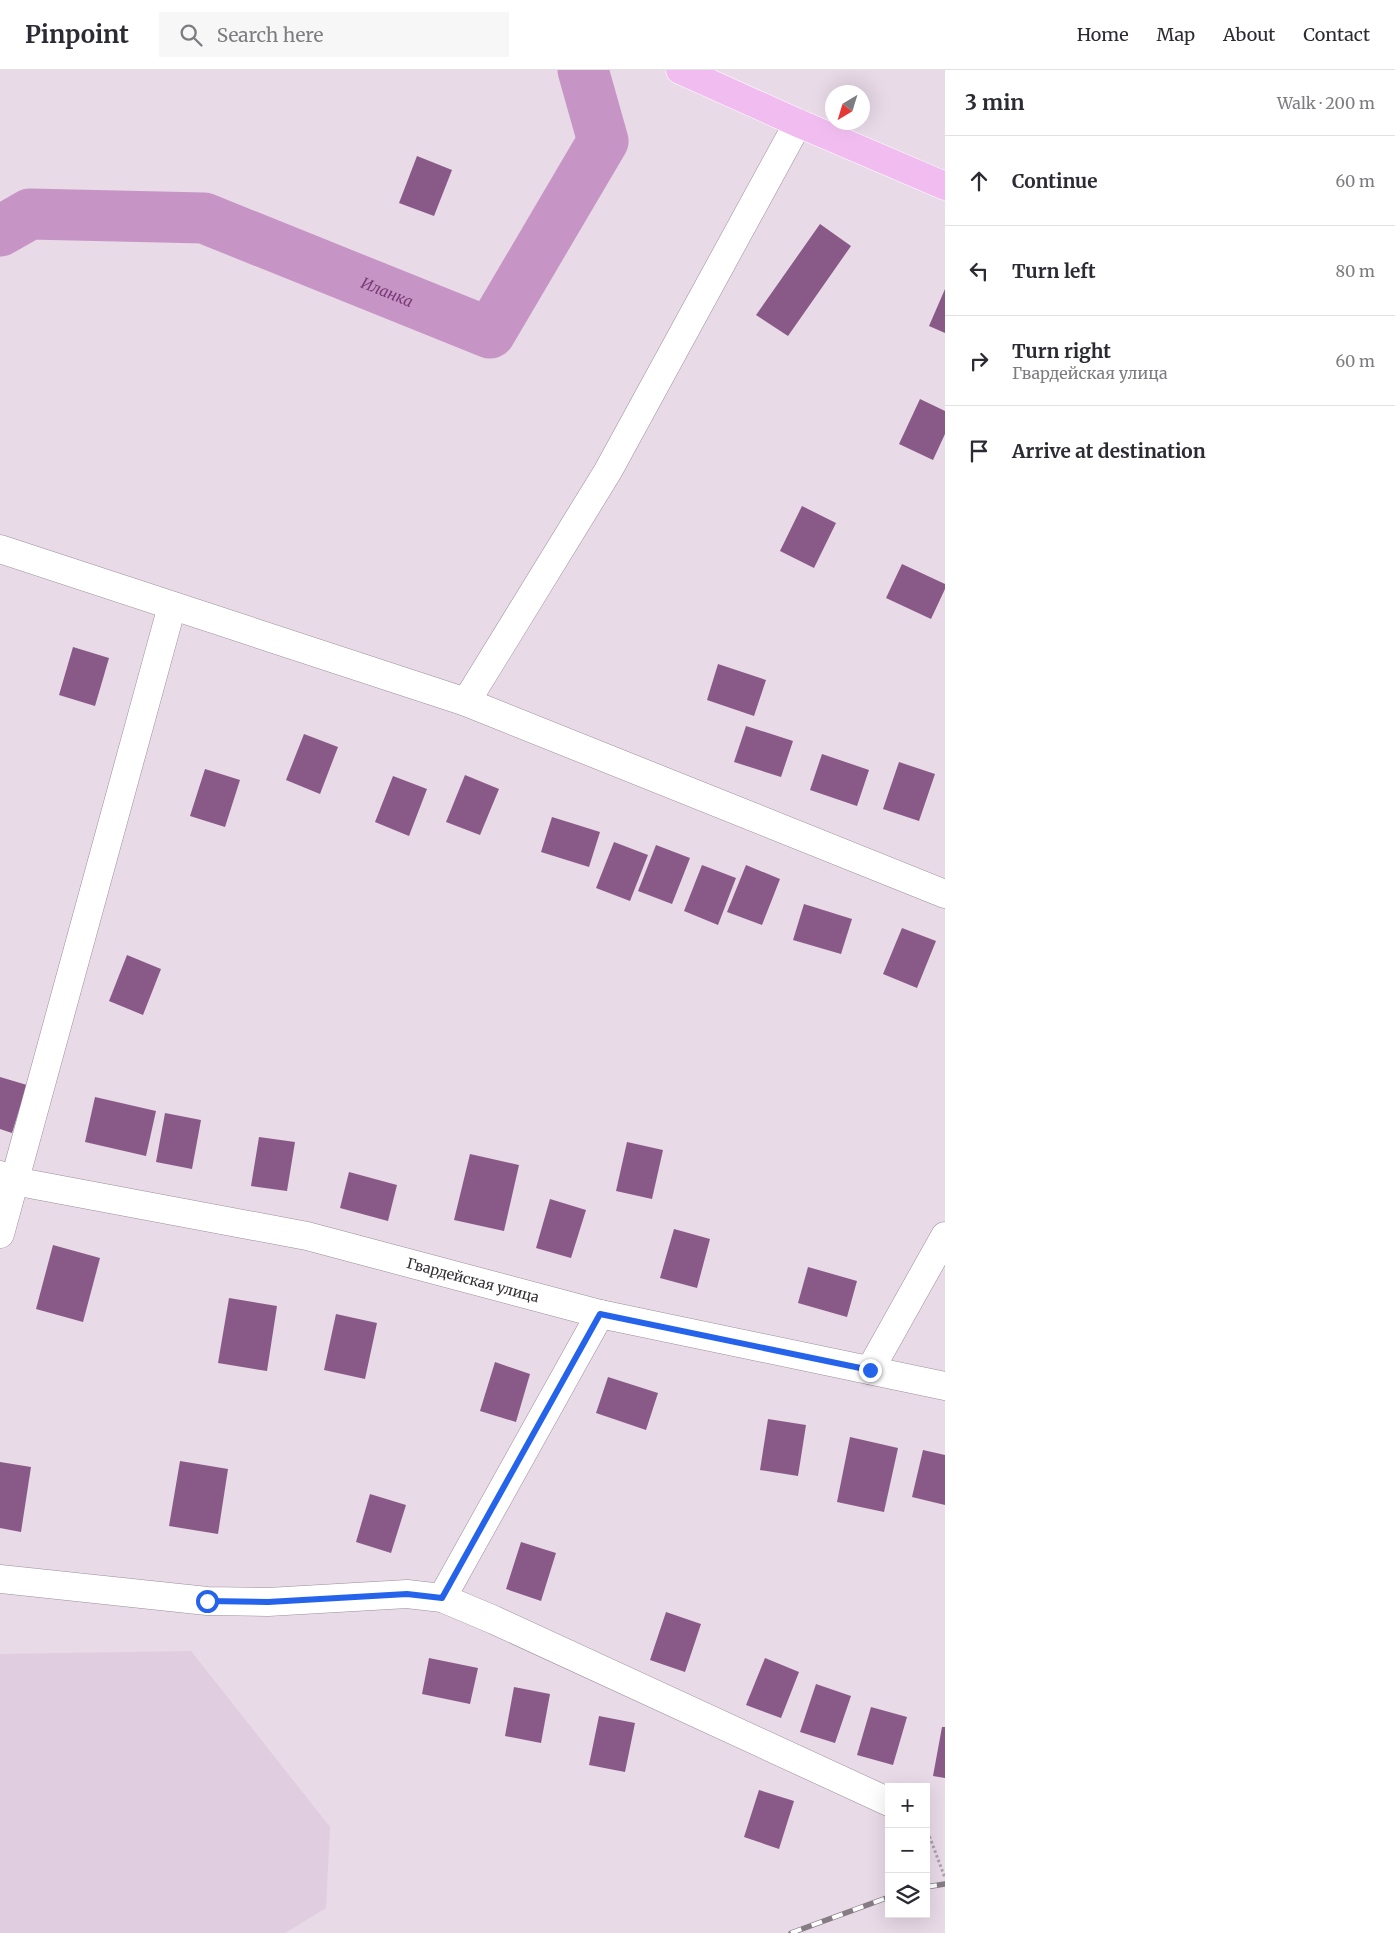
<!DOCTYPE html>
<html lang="en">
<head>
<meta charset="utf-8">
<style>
  :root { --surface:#fff; --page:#f7f7f7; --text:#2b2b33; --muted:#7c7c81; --line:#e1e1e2 }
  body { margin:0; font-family:Merriweather,serif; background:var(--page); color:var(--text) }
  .controls { position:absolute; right:15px; bottom:15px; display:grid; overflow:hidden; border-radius:0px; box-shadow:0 5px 20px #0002 }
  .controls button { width:45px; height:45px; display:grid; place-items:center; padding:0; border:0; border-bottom:1px solid var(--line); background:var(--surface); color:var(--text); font:25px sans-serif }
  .compass { position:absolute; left:825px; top:15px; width:45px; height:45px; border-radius:50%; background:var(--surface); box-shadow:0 5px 20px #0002; rotate:218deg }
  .stop { position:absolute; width:15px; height:15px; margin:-11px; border:4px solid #2563eb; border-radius:50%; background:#fff }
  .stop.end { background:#2563eb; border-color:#fff; box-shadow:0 1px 5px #0008 }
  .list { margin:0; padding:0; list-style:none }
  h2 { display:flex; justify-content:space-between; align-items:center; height:65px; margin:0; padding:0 20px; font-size:21px }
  h2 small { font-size:16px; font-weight:400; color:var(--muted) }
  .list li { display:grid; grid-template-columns:32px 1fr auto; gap:15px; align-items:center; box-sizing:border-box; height:90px; padding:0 20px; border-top:1px solid var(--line) }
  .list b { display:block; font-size:19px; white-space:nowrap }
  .list p { margin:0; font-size:16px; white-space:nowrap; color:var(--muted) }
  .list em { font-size:16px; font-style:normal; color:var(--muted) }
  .icon { flex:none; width:28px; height:28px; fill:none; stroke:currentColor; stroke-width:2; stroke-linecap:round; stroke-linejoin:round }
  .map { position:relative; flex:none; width:945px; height:1863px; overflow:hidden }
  header { display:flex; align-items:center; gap:30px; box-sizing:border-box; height:70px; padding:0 25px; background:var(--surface); border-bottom:1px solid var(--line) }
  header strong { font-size:24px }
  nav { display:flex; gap:28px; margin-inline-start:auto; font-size:18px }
  .search { width:350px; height:45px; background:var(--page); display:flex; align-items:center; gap:12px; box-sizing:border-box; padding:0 18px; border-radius:0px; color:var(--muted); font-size:19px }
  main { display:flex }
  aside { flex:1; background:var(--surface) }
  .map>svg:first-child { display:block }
  .built { fill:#e1cde0 }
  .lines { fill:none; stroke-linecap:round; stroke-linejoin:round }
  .river { stroke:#c795c5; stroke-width:51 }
  .building { fill:#895a88 }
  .minor-casing { stroke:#9b8e9a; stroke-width:29 }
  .major-casing { stroke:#fff; stroke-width:29 }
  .path { stroke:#aba0ab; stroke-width:3; stroke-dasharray:2.5 2.5; stroke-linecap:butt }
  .minor { stroke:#fff; stroke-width:28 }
  .major { stroke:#f1bdf0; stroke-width:28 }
  .rail-casing { stroke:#857c84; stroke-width:5.5 }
  .rail { stroke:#fff; stroke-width:4; stroke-dasharray:11; stroke-linecap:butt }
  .route { stroke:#2563eb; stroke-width:6 }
  .labels { text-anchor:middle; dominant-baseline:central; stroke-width:5; stroke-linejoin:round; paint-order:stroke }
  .street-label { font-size:14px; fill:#332e33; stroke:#fff }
  .water-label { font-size:15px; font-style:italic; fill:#773a76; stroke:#fff }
</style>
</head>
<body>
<header>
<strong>Pinpoint</strong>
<div class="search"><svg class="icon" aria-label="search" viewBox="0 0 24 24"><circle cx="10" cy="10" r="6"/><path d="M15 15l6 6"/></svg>Search here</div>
<nav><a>Home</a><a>Map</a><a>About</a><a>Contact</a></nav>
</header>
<main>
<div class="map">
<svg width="945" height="1863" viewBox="0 0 945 1863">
  <rect width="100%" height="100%" fill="#e8dae7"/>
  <path class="built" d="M191,1581L330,1757L326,1838L285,1863H0V1584Z"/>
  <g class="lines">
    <path class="river" id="s1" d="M0,161L30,144L204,148L490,263L603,71L583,0"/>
  </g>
  <path class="building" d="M417,86L452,100L434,146L399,133Z
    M820,154L851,176L788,266L756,245Z
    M945,219V263L929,256Z
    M920,329L945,341V364L933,390L899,374Z
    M802,436L836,453L814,498L780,481Z
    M902,494L945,514V519L931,549L886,528Z
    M73,577L109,588L95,636L59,625Z
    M718,594L766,610L754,646L707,630Z
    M746,656L793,671L781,707L734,692Z
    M304,664L338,677L320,724L286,710Z
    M822,684L869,700L857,736L810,720Z
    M899,692L935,704L919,751L883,739Z
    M205,699L240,710L225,757L190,746Z
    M465,705L499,719L480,765L446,752Z
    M393,706L427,719L409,766L375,752Z
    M552,747L600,762L589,797L541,782Z
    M614,772L648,785L630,831L596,818Z
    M656,775L690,788L672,834L638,821Z
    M702,795L736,808L718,855L684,841Z
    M746,795L780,809L762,855L727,842Z
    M804,834L852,849L841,884L793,870Z
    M902,858L936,871L917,918L883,904Z
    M127,885L161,899L143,945L109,931Z
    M0,1007L27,1015L12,1063L0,1059Z
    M95,1027L156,1041L146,1086L85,1072Z
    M165,1043L201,1050L192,1099L156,1092Z
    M259,1067L295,1072L287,1121L251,1116Z
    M627,1072L663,1080L652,1129L616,1121Z
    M470,1084L519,1095L504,1161L454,1150Z
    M349,1102L397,1115L388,1151L340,1138Z
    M550,1129L586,1140L571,1188L536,1178Z
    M674,1159L710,1169L697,1218L660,1208Z
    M53,1175L100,1188L83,1252L36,1239Z
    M808,1197L857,1211L847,1247L798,1233Z
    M229,1228L277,1236L267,1301L218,1293Z
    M336,1244L377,1253L365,1309L324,1300Z
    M495,1292L530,1304L516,1352L480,1341Z
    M608,1307L658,1323L646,1360L596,1343Z
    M768,1349L806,1355L798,1406L760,1400Z
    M850,1367L898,1378L884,1442L837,1432Z
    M923,1380L945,1385V1435L912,1427Z
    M180,1391L228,1399L218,1464L169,1456Z
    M0,1392L31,1397L21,1462L0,1458Z
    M370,1424L406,1435L391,1483L356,1472Z
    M521,1472L556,1483L541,1531L506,1519Z
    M666,1542L701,1554L685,1602L650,1590Z
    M429,1588L478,1598L470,1634L422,1624Z
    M765,1588L799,1602L781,1648L746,1635Z
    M816,1614L851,1626L835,1673L800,1662Z
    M514,1617L550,1624L541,1673L505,1666Z
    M871,1637L907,1647L893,1695L857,1685Z
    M599,1646L635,1653L625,1702L589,1695Z
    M942,1657H945V1708L933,1706Z
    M759,1720L794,1731L779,1779L744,1767Z"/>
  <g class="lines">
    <defs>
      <g id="minor">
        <path d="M0,479L466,632L608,401L798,53"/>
        <path d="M466,632L945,824"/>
        <path id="s2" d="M0,1105L14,1111L307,1166L600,1244L945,1316"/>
        <path d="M0,1164L172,536"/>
        <path d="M870,1300L945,1166"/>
        <path d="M0,1509L207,1531L268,1532L407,1524L442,1528L494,1550L889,1732"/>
        <path d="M442,1528L600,1244"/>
      </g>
      <path id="major" d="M680,0L798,53L945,116"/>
    </defs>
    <use href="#minor" class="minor-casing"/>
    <use href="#major" class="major-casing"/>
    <path class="path" d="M926,1757L945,1808"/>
    <use href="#minor" class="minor"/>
    <use href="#major" class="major"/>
    <defs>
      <path id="rail" d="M926,1817L945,1814
        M791,1863L889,1827"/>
    </defs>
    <use href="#rail" class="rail-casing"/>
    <use href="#rail" class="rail"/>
  </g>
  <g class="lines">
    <path class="route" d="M207,1531L268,1532L407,1524L442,1528L600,1244L870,1300"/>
  </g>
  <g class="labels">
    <g class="street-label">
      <text stroke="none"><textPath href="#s2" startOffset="485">Гвардейская улица</textPath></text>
    </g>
    <g class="water-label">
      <text stroke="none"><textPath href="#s1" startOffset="406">Иланка</textPath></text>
    </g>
  </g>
</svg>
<div class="controls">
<button>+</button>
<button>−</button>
<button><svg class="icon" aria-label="layers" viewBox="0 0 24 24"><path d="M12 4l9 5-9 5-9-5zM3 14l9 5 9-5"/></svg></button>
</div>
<svg class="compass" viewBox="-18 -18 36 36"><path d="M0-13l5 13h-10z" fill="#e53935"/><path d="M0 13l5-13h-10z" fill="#7c7c81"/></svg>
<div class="stop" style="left:207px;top:1531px"></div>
<div class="stop end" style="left:870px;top:1300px"></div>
</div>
<aside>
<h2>3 min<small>Walk · 200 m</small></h2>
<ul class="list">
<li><svg class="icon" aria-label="ahead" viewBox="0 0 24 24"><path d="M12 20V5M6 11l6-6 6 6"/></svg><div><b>Continue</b></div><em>60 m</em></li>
<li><svg class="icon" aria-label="left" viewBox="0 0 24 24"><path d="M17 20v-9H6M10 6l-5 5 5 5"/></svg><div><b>Turn left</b></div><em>80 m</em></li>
<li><svg class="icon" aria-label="right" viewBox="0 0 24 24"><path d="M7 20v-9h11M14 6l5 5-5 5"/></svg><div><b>Turn right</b><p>Гвардейская улица</p></div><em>60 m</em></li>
<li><svg class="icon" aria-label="arrive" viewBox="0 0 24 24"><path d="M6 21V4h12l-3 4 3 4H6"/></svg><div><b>Arrive at destination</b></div></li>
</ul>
</aside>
</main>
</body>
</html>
